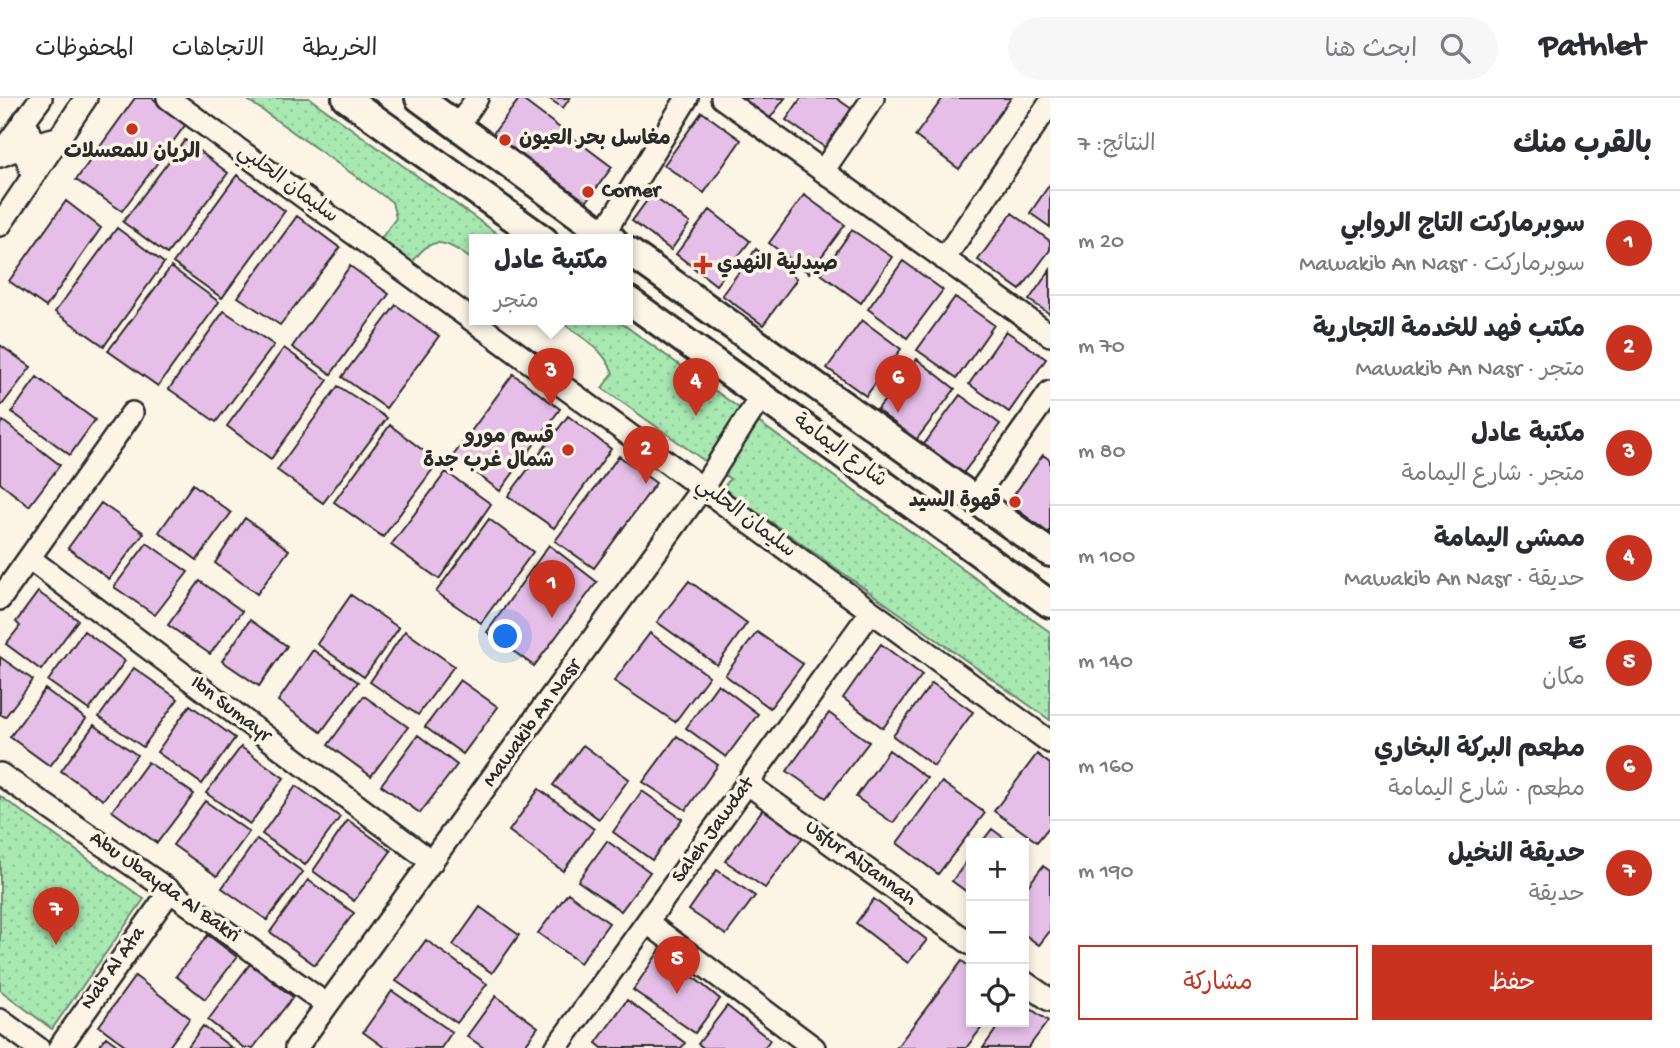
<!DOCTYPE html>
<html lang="ar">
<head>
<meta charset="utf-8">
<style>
  :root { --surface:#fff; --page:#f7f7f7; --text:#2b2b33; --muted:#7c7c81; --line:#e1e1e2; --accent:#c8321e }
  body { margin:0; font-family:"Gochi Hand","Playpen Sans Arabic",sans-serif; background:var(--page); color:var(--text); direction:rtl }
  .controls { position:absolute; right:21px; bottom:21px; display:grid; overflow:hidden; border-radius:0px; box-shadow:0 4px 10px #0003 }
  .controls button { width:63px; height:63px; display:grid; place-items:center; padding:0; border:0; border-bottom:2px solid var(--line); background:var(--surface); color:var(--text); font:35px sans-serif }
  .you { position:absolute; left:506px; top:539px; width:24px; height:24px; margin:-18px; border:5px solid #fff; border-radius:50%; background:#1a73e8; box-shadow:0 0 0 10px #1a73e833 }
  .badge { display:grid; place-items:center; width:46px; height:46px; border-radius:50%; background:var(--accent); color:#fff; font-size:23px; font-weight:700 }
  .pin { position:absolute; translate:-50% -58px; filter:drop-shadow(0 2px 4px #0008) }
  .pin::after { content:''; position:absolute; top:37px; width:24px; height:21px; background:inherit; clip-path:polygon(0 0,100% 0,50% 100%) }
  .popup { position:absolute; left:469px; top:136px; width:164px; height:91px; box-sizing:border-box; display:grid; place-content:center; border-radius:0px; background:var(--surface); filter:drop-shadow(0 2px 5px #0005); font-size:23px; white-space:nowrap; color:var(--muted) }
  .popup b { font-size:26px; color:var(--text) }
  .popup::after { content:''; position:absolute; left:50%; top:100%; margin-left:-14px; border:14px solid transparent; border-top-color:var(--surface) }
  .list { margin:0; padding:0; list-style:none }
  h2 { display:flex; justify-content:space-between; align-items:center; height:91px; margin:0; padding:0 28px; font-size:30px }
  h2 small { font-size:23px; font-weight:400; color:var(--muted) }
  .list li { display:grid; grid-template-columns:46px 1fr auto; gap:21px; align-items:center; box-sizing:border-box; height:105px; padding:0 28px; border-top:2px solid var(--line) }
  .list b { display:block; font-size:26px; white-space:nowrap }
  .list p { margin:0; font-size:23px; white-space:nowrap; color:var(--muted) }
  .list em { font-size:23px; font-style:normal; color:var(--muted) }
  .actions { display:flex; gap:14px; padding:21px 28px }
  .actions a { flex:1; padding:16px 0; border:2px solid var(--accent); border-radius:0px; text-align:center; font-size:24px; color:var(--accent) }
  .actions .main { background:var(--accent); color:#fff }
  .icon { flex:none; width:38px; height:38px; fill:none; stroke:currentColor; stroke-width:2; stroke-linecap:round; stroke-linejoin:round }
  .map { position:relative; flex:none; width:1050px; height:950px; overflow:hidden; direction:ltr }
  header { display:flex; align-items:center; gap:42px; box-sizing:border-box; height:98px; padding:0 35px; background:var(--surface); border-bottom:2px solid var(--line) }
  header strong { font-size:33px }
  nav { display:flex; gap:38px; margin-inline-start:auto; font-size:24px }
  .search { width:490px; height:63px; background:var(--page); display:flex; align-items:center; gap:18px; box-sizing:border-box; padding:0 24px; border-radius:38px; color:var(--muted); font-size:26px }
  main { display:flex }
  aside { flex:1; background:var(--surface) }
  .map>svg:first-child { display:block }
  .park { fill:url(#park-dots); stroke:#6a8a6e; stroke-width:2 }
  .building { fill:#e5bfe8; stroke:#2b2b2b; stroke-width:2 }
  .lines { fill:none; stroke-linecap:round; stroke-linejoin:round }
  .minor-casing { stroke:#2b2b2b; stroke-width:26 }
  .major-casing { stroke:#2b2b2b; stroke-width:32 }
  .minor { stroke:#fcf5e5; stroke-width:21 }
  .major { stroke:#fcf5e5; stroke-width:26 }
  .poi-dot { fill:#c8321e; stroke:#fcf5e5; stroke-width:2.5 }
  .labels { text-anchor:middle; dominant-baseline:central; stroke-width:7; stroke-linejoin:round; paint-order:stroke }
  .poi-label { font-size:21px; font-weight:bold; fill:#2b2b2b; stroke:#fcf5e5; text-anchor:start }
  .street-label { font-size:21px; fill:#2b2b2b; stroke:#fcf5e5 }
</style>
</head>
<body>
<header>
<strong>Pathlet</strong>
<div class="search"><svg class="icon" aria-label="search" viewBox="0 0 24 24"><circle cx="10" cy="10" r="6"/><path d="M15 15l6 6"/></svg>ابحث هنا</div>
<nav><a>الخريطة</a><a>الاتجاهات</a><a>المحفوظات</a></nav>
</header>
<main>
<aside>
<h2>بالقرب منك<small>النتائج: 7</small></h2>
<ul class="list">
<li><span class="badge">1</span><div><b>سوبرماركت التاج الروابي</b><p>سوبرماركت · Mawakib An Nasr</p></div><em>20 m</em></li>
<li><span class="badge">2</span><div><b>مكتب فهد للخدمة التجارية</b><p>متجر · Mawakib An Nasr</p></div><em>70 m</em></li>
<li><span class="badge">3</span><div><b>مكتبة عادل</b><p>متجر · شارع اليمامة</p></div><em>80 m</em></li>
<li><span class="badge">4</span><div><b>ممشى اليمامة</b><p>حديقة · Mawakib An Nasr</p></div><em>100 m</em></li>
<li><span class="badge">5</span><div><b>E</b><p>مكان</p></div><em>140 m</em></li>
<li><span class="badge">6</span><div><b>مطعم البركة البخاري</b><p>مطعم · شارع اليمامة</p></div><em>160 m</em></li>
<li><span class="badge">7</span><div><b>حديقة النخيل</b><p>حديقة</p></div><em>190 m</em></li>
</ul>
<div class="actions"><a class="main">حفظ</a><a>مشاركة</a></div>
</aside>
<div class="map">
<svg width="1050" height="950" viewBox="0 0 1050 950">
  <defs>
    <pattern id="park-dots" width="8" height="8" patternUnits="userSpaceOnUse" patternTransform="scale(1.75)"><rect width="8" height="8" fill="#a8e9b2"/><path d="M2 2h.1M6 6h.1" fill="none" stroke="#91c899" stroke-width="1.8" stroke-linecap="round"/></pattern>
  </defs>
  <rect width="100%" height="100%" fill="#fcf5e5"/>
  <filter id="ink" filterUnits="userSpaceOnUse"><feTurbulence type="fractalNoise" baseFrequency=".0143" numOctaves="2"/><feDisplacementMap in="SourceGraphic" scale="14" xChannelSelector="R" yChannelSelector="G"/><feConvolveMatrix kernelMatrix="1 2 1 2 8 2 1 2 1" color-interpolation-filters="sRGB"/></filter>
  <g filter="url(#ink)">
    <path class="park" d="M245,0H309L506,142H474V163C444,142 432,134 409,169L377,146L396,120L392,104Z
      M558,222H617L1050,534V622L723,390L730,381L602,290L613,275C603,249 580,238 558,222Z
      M0,698L144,801L52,931L0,892Z"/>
    <path class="building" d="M135,0H152L186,26L122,113L76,82Z
      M520,0L612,69L584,107L489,41Z
      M548,0H570L563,10Z
      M734,0H785L767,24Z
      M801,0H836L853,12L826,50L786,22Z
      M943,0H1011L959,71L915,38Z
      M702,14L741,42L704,95L664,67Z
      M185,42L228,75L167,156L123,124Z
      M237,77L285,113L222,200L173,165Z
      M1050,86V129L1030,115Z
      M651,97L690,125L671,152L632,123Z
      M804,97L845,127L809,175L769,145Z
      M66,103L101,130L46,209L9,183Z
      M710,112L750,143L716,187L676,156Z
      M1012,115L1050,143V152L1020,192L978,162Z
      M297,118L340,150L280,227L238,199Z
      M117,130L164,165L104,248L55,214Z
      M852,132L892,159L861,205L821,176Z
      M756,151L797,181L763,227L722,197Z
      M903,163L943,192L907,240L868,211Z
      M350,168L389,196L331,276L292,249Z
      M171,169L219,204L158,288L108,253Z
      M1050,172V216L1029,202Z
      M955,199L994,227L957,280L917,252Z
      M396,207L439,238L386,310L342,279Z
      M224,213L274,247L216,324L169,291Z
      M862,222L901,251L866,298L827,270Z
      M1006,233L1046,261L1009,314L969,286Z
      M0,247L31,269L2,307L0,306Z
      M284,250L328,282L271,361L227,328Z
      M917,261L955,291L916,342L877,312Z
      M513,276L560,311L500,393L453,358Z
      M37,279L95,322L70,357L12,314Z
      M338,288L387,320L323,405L277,372Z
      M960,297L1000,326L961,378L922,349Z
      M568,318L611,351L554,430L508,398Z
      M3,323L60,367L29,408L0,385V327Z
      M390,327L438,364L383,439L334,404Z
      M1043,357L1050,362V436L1008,405Z
      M619,358L656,385L594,470L555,443Z
      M446,374L491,406L439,481L391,447Z
      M193,386L231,415L197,462L159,434Z
      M101,405L144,435L109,481L68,450Z
      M245,420L289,452L257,496L215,465Z
      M489,421L533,454L481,525L436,494Z
      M147,445L188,474L155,517L114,489Z
      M549,447L597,484L534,568L487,534Z
      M200,483L242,513L210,556L168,527Z
      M689,483L747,525L717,567L657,524Z
      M38,494L78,522L41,572L6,546L20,528L16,524Z
      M351,497L399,530L364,579L317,546Z
      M250,522L287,548L259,588L222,563Z
      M84,533L125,563L89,612L48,583Z
      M405,533L454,568L418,617L370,584Z
      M757,534L803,566L770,610L725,577Z
      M650,535L709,578L675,624L614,583Z
      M881,546L922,577L883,630L843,600Z
      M313,552L358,584L321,634L278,603Z
      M0,559L33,582L5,619L0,616Z
      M134,570L178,601L143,649L99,619Z
      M460,582L498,609L463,656L425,629Z
      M932,585L973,614L934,668L893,638Z
      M718,586L758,616L726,659L686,630Z
      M45,591L86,621L50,668L10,639Z
      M364,598L408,629L371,678L328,647Z
      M190,607L235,640L202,686L157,654Z
      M829,615L869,644L826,700L787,673Z
      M94,627L137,657L103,702L61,673Z
      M418,637L457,667L420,715L381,687Z
      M677,638L718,667L686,712L643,684Z
      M583,647L629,681L599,721L553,687Z
      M241,649L284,680L250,726L206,695Z
      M889,652L927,680L893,725L856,699Z
      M1037,656L1050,666V728L1037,744L994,713Z
      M148,664L194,696L157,745L112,713Z
      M942,684L985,715L938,776L897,745Z
      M296,688L340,719L305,767L262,736Z
      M539,691L594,731L563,773L509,733Z
      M642,693L682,721L652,762L613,734Z
      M205,703L249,734L217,778L173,747Z
      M763,711L803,739L765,790L725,763Z
      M348,722L391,753L354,803L313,773Z
      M992,731L1011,745H981Z
      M257,741L303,774L267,822L222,790Z
      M607,743L650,774L621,813L578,783Z
      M971,758V797L952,783Z
      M1043,768L1050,773V833L1039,847L1024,836V793Z
      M717,772L755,798L726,837L689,812Z
      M308,782L354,815L315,867L270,834Z
      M568,795L609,825L580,865L538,835Z
      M874,801L927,842L908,865L856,825Z
      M480,809L519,837L492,875L453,847Z
      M208,837L237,859L205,901L176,878Z
      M426,842L487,886L457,925L396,883Z
      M660,852L720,901L695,935L633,892Z
      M962,863L971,870V924H986L966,950H896Z
      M250,866L293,899L253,950H244L208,922Z
      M135,878L190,920L168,950H129L99,928Z
      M392,893L452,934L441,950H385L363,934Z
      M496,898L538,929L523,950H484L467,938Z
      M627,902L685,945L681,950H602L596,945Z
      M1024,906L1048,923L1028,950H983L1001,924H1024Z
      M727,908L770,942L764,950H704L698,946Z
      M203,928L232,950H187Z
      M106,939L121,950H98Z"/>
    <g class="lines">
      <defs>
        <path id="minor" d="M168,0L1050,644
          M722,0L1050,237
          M25,21L30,38L38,45L61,39
          M458,28L477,0
          M0,56L41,0
          M0,58L17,51L26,58L33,79
          M823,73L873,0
          M0,127L86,0
          M604,135L687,0
          M944,161L1050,5
          M974,401L1050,294
          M29,460L432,764
          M0,501L132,315
          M0,676L170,793L327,907
          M748,686L971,846
          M648,825L814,950
          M1024,884L1050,902
          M0,922L38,950
          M59,950L170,793
          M296,950L703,389L762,297
          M556,950L870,515"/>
        <path id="major" d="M346,0L544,142
          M419,0L613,142
          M628,153L1050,455
          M628,202L1050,506"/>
      </defs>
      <use href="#minor" class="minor-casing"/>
      <use href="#major" class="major-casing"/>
      <use href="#minor" class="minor"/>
      <use href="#major" class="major"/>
    </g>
  </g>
  <g class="poi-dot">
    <circle cx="132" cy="31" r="7"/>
    <circle cx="505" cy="42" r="7"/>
    <circle cx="588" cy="94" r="7"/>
    <path d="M699.5 156.5h7v7h7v7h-7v7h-7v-7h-7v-7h7z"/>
    <circle cx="568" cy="352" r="7"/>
    <circle cx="1015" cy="404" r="7"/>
  </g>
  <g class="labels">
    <g class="poi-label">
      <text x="519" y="42">مغاسل بحر العيون</text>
      <text x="132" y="55" text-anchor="middle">الريان للمعسلات</text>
      <text x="602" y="94">Corner</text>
      <text x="717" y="167">صيدلية النهدي</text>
      <text x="554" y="340" text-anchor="end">قسم مورو<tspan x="554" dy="24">شمال غرب جدة</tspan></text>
      <text x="1001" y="404" text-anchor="end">قهوة السيد</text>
    </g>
    <g class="street-label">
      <text transform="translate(287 87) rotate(36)">سليمان الحلبي</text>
      <text transform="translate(839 354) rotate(36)">شارع اليمامة</text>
      <text transform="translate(745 421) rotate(37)">سليمان الحلبي</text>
      <text transform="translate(230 612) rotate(37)">Ibn Sumayr</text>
      <text transform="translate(533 626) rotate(-54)">Mawakib An Nasr</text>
      <text transform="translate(714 733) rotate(-54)">Saleh Jawdat</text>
      <text transform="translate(860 766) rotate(36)">Usfur AlJannah</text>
      <text transform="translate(164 790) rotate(35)">Abu Ubayda Al Bakri</text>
      <text transform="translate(114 871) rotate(-55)">Nab Al Ata</text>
    </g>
  </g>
</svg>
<div class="controls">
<button>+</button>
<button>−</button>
<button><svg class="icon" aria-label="locate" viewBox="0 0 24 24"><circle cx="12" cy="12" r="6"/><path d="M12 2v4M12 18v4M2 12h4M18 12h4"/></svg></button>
</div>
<div class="you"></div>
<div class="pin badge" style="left:552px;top:520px">1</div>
<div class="pin badge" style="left:646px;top:386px">2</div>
<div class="pin badge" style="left:551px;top:308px">3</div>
<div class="popup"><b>مكتبة عادل</b>متجر</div>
<div class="pin badge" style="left:696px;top:318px">4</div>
<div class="pin badge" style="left:677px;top:896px">5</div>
<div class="pin badge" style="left:898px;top:315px">6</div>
<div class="pin badge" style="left:56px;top:847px">7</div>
</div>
</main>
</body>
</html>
